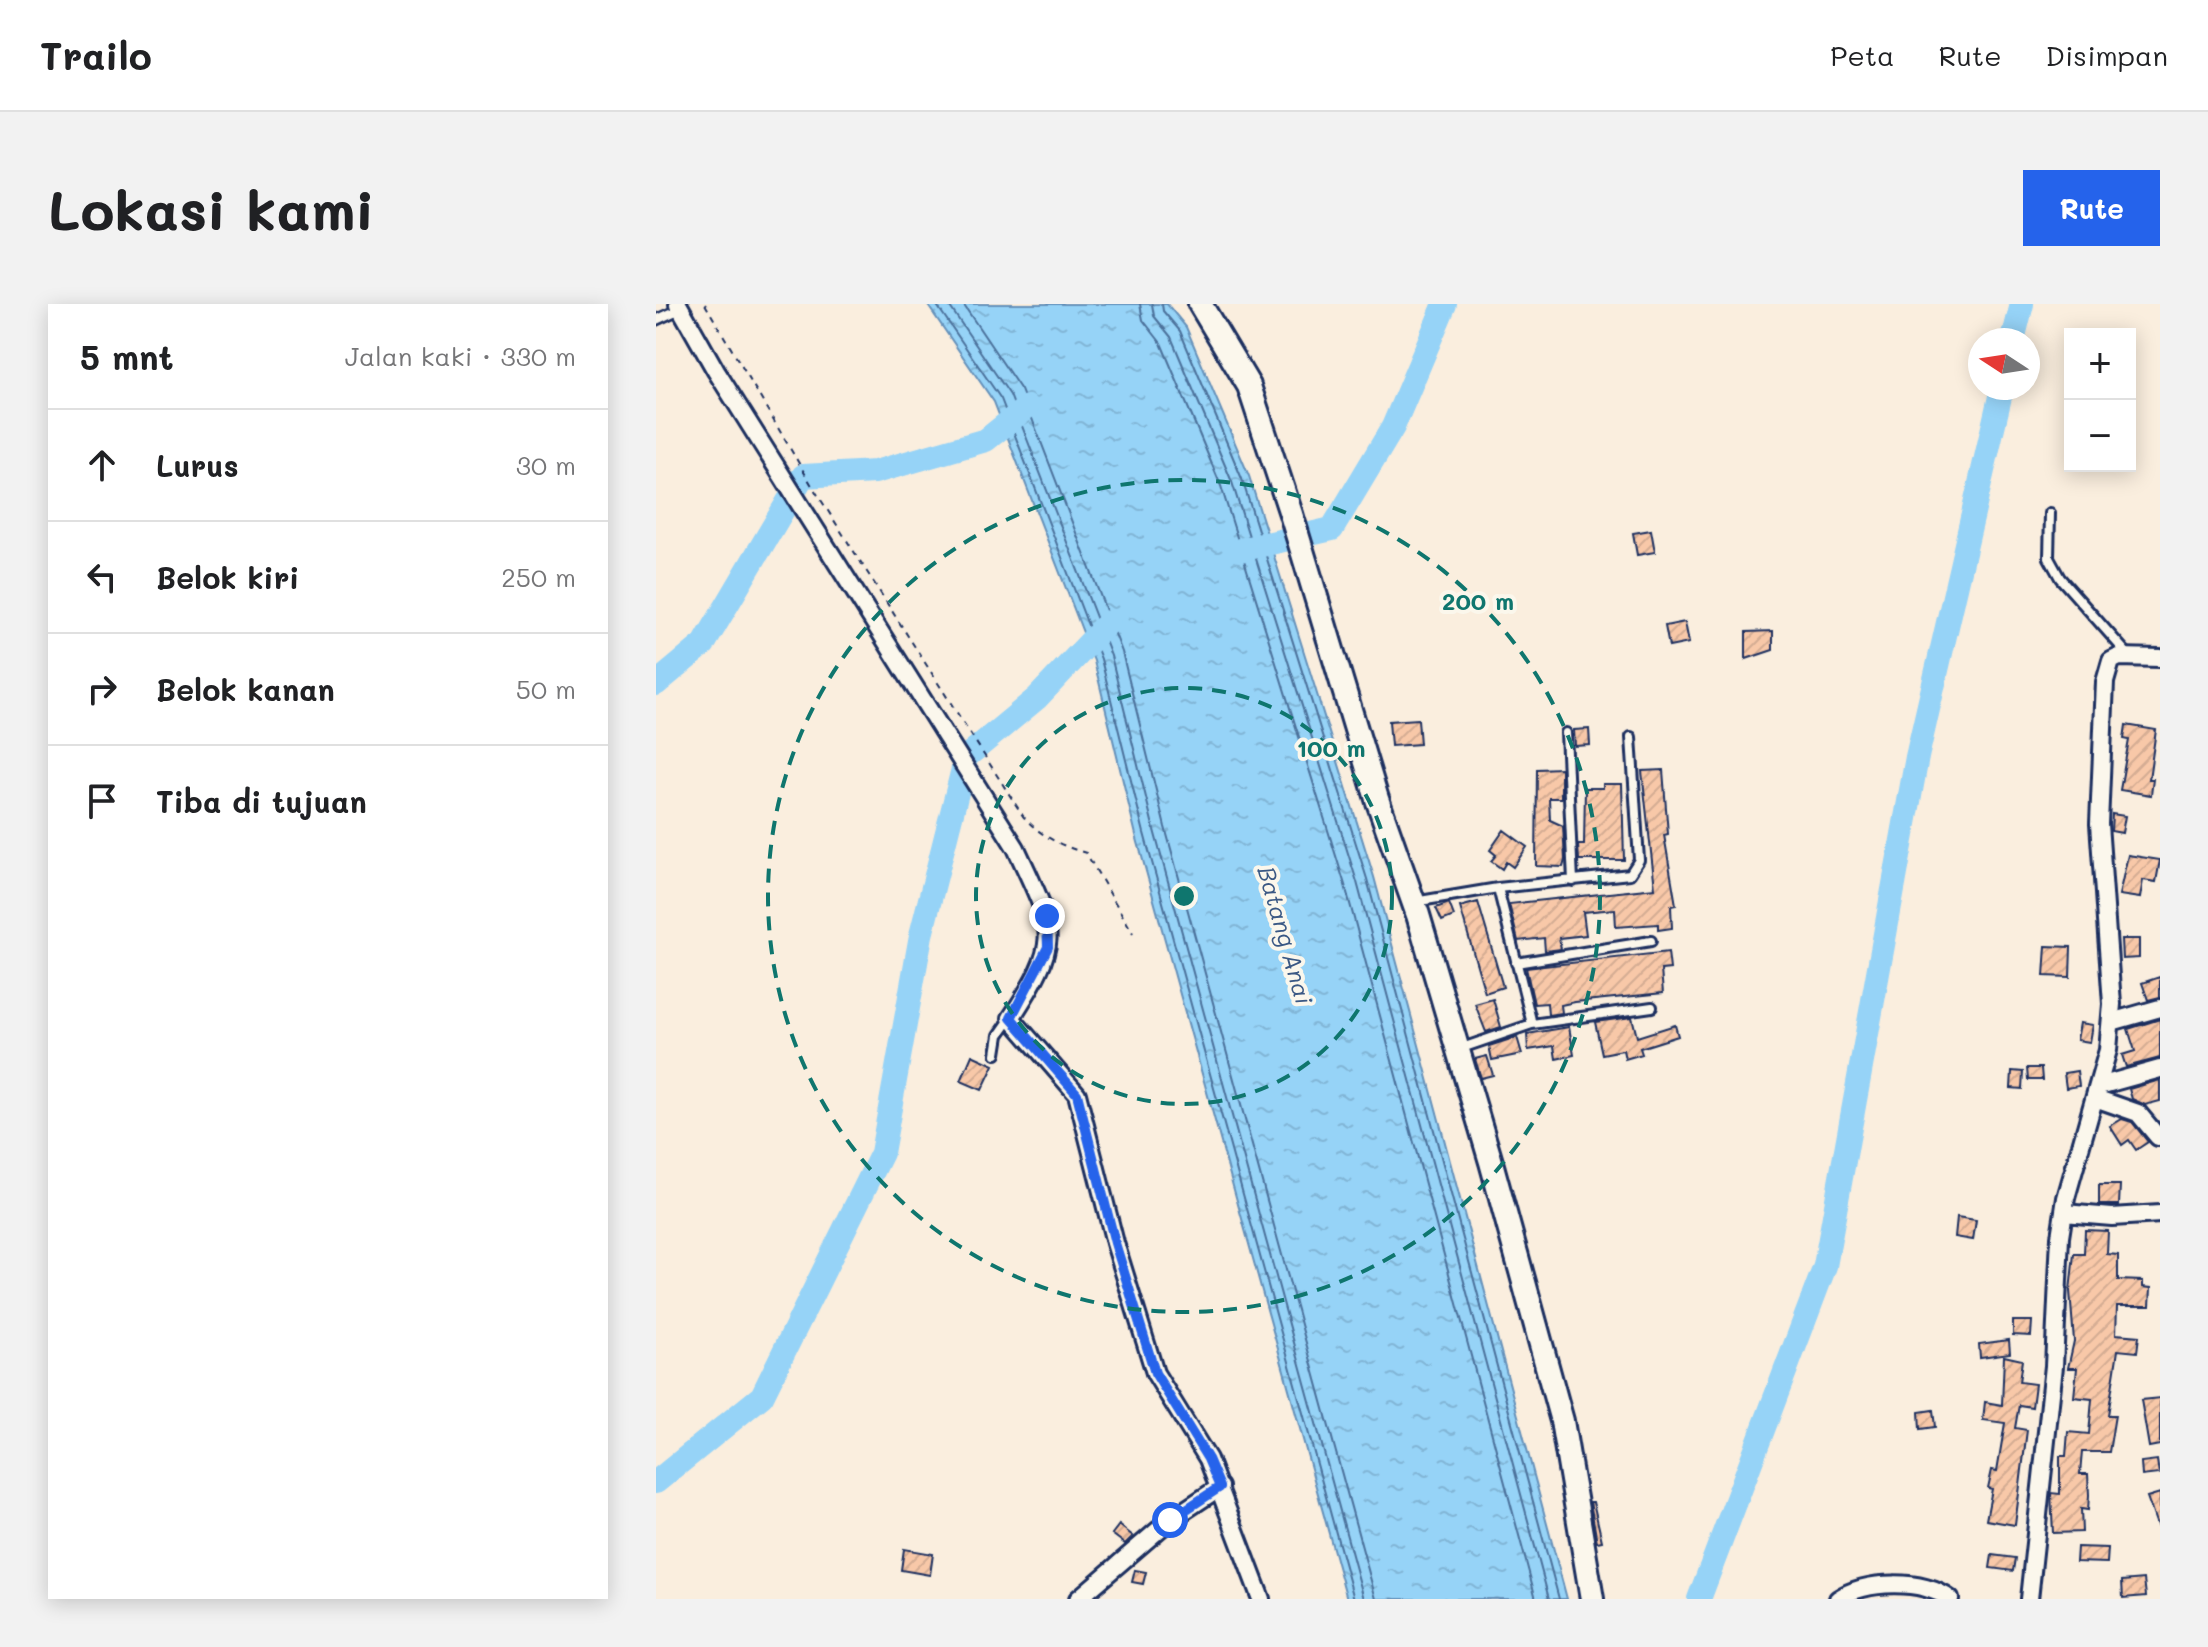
<!DOCTYPE html>
<html lang="id">
<head>
<meta charset="utf-8">
<style>
  :root { --surface:#fff; --page:#f2f2f2; --text:#202124; --muted:#757577; --line:#e0e0e0; --accent:#2563eb }
  body { margin:0; font-family:Mali,sans-serif; background:var(--page); color:var(--text) }
  .controls { position:absolute; right:24px; top:24px; display:grid; overflow:hidden; border-radius:0px; box-shadow:0 4px 20px #0003 }
  .controls button { width:72px; height:72px; display:grid; place-items:center; padding:0; border:0; border-bottom:2px solid var(--line); background:var(--surface); color:var(--text); font:40px sans-serif }
  .compass { position:absolute; left:1312px; top:24px; width:72px; height:72px; border-radius:50%; background:var(--surface); box-shadow:0 4px 20px #0003; rotate:282deg }
  .stop { position:absolute; width:24px; height:24px; margin:-18px; border:6px solid #2563eb; border-radius:50%; background:#fff }
  .stop.end { background:#2563eb; border-color:#fff; box-shadow:0 2px 8px #0008 }
  .list { margin:0; padding:0; list-style:none }
  h2 { display:flex; justify-content:space-between; align-items:center; height:104px; margin:0; padding:0 32px; font-size:34px }
  h2 small { font-size:26px; font-weight:400; color:var(--muted) }
  .list li { display:grid; grid-template-columns:52px 1fr auto; gap:24px; align-items:center; box-sizing:border-box; height:112px; padding:0 32px; border-top:2px solid var(--line) }
  .list b { display:block; font-size:30px; white-space:nowrap }
  .list em { font-size:26px; font-style:normal; color:var(--muted) }
  .icon { flex:none; width:44px; height:44px; fill:none; stroke:currentColor; stroke-width:2; stroke-linecap:round; stroke-linejoin:round }
  .map { position:relative; flex:none; width:1504px; height:1295px; overflow:hidden; border-radius:0px }
  header { display:flex; align-items:center; gap:48px; box-sizing:border-box; height:112px; padding:0 40px; background:var(--surface); border-bottom:2px solid var(--line) }
  header strong { font-size:38px }
  nav { display:flex; gap:44px; margin-inline-start:auto; font-size:28px }
  .intro { display:flex; align-items:center; justify-content:space-between; box-sizing:border-box; height:192px; padding:0 48px }
  h1 { margin:0; font-size:56px }
  .button { padding:20px 36px; border-radius:0px; background:var(--accent); color:#fff; font-size:28px; font-weight:700 }
  main { display:flex; gap:48px; padding:0 48px }
  aside { flex:1; background:var(--surface); border-radius:0px; box-shadow:0 4px 20px #0003 }
  .map>svg:first-child { display:block }
  .water { fill:url(#water-ripples); stroke:#6591ba; stroke-width:2 }
  .lines { fill:none; stroke-linecap:round; stroke-linejoin:round }
  .shore { stroke:#4c719b; stroke-width:2 }
  .river { stroke:#96d3f7; stroke-width:24 }
  .building { fill:url(#building-hatch); stroke:#1b2f5e; stroke-width:2 }
  .lane-casing { stroke:#1b2f5e; stroke-width:14 }
  .street-casing { stroke:#1b2f5e; stroke-width:22 }
  .secondary-casing { stroke:#1b2f5e; stroke-width:28 }
  .path { stroke:#1b2f5e; stroke-width:2; stroke-dasharray:6 6; stroke-linecap:butt }
  .lane { stroke:#fbf7ec; stroke-width:8 }
  .street { stroke:#fbf7ec; stroke-width:16 }
  .secondary { stroke:#fbf7ec; stroke-width:22 }
  .route { stroke:#2563eb; stroke-width:10 }
  .ring { fill:none; stroke:#0f766e; stroke-width:4; stroke-dasharray:14 10 }
  .labels { text-anchor:middle; dominant-baseline:central; stroke-width:8; stroke-linejoin:round; paint-order:stroke }
  .water-label { font-size:24px; font-style:italic; fill:#3a5884; stroke:#fbf7ec }
  .centre { fill:#0f766e; stroke:#fbf7ec; stroke-width:4 }
  .ring-label { font-size:24px; text-anchor:middle; font-weight:bold; fill:#0f766e; stroke:#fbf7ec; stroke-width:8; stroke-linejoin:round; paint-order:stroke }
</style>
</head>
<body>
<header>
<strong>Trailo</strong>
<nav><a>Peta</a><a>Rute</a><a>Disimpan</a></nav>
</header>
<div class="intro"><h1>Lokasi kami</h1><a class="button">Rute</a></div>
<main>
<aside>
<h2>5 mnt<small>Jalan kaki · 330 m</small></h2>
<ul class="list">
<li><svg class="icon" aria-label="ahead" viewBox="0 0 24 24"><path d="M12 20V5M6 11l6-6 6 6"/></svg><div><b>Lurus</b></div><em>30 m</em></li>
<li><svg class="icon" aria-label="left" viewBox="0 0 24 24"><path d="M17 20v-9H6M10 6l-5 5 5 5"/></svg><div><b>Belok kiri</b></div><em>250 m</em></li>
<li><svg class="icon" aria-label="right" viewBox="0 0 24 24"><path d="M7 20v-9h11M14 6l5 5-5 5"/></svg><div><b>Belok kanan</b></div><em>50 m</em></li>
<li><svg class="icon" aria-label="arrive" viewBox="0 0 24 24"><path d="M6 21V4h12l-3 4 3 4H6"/></svg><div><b>Tiba di tujuan</b></div></li>
</ul>
</aside>
<div class="map">
<svg width="1504" height="1295" viewBox="0 0 1504 1295">
  <defs>
    <pattern id="water-ripples" width="26" height="14" patternUnits="userSpaceOnUse" patternTransform="scale(2)"><rect width="26" height="14" fill="#96d3f7"/><path d="M2 4q2-2 4 0t4 0M15 11q2-2 4 0t4 0" fill="none" stroke="#81b5d6"/></pattern>
    <pattern id="building-hatch" width="6" height="6" patternUnits="userSpaceOnUse" patternTransform="scale(2)"><rect width="6" height="6" fill="#f8c8a8"/><path d="M-1 1l2-2M0 6l6-6M5 7l2-2" fill="none" stroke="#d4ac93"/></pattern>
  </defs>
  <rect width="100%" height="100%" fill="#faeede"/>
  <filter id="ink" filterUnits="userSpaceOnUse"><feTurbulence type="fractalNoise" baseFrequency=".0125" numOctaves="2"/><feDisplacementMap in="SourceGraphic" scale="16" xChannelSelector="R" yChannelSelector="G"/><feConvolveMatrix kernelMatrix="1 2 1 2 8 2 1 2 1" color-interpolation-filters="sRGB"/></filter>
  <g filter="url(#ink)">
    <path class="water" d="M271,0H511L530,23L593,172L718,573L911,1295H691L480,531L438,357L338,98Z"/>
    <g class="lines">
      <path class="shore" d="M280,0L345,95L445,355L488,529L698,1295
        M292,0L354,91L455,352L498,526L708,1295
        M307,0L365,86L466,348L509,523L720,1295
        M484,0L487,16L505,39L565,182L689,581L880,1295
        M496,0L498,12L515,33L576,178L701,578L893,1295
        M506,0L507,7L524,27L586,175L711,575L903,1295"/>
      <path class="river" d="M1357,36L1366,0
        M584,246L676,225L737,123L789,0
        M0,380L48,340L147,172L219,168L330,136L371,103
        M0,1178L106,1092L226,849L265,631L310,453L381,394L453,318
        M1043,1295L1169,962L1261,453L1346,84"/>
    </g>
    <path class="building" d="M995,226L999,248L981,251L977,229Z
      M1029,318L1033,339L1013,343L1009,322Z
      M1117,327V346L1090,355V328Z
      M762,415L764,440L735,442L733,417Z
      M1470,421L1500,426L1493,475H1497L1495,491L1464,486L1473,436L1468,435Z
      M933,425L934,441L919,442L918,426Z
      M905,464V494H893L894,516L907,522L909,556L907,563L880,562L881,465Z
      M1007,466L1012,530L1008,531L1020,601L1015,602L1016,624L1002,626V620L960,623L959,605L927,608L930,631L903,634L905,645L889,647L888,634L862,637L853,600L999,584L986,467Z
      M947,480H966L968,556H923L922,541H928L929,484H947Z
      M1456,510L1469,512L1466,529L1455,527Z
      M848,526L871,543L857,563L850,558L846,565L835,557L840,551L834,546Z
      M1472,551L1504,556L1500,578L1487,576L1484,594L1463,591Z
      M822,598L847,683L829,689L804,603Z
      M793,599L798,612L786,617L780,604Z
      M1465,635H1483V654L1466,655Z
      M1390,642L1415,643L1414,673L1388,672Z
      M1012,648L1014,665L1005,666L1007,689L919,698L905,701L906,709L892,711L891,699L878,700L870,664Z
      M1504,673V693L1492,696L1486,679Z
      M837,695L845,723L830,728L819,700Z
      M976,713L981,733L1019,721L1022,732L984,744L986,750L969,755L967,746L946,750L939,718Z
      M1504,715V754L1470,763L1466,751L1479,747L1472,725Z
      M1424,719L1437,721L1434,738L1421,736Z
      M913,723L918,751L900,755L898,742L872,746L871,730Z
      M861,733L866,750L836,756L833,742Z
      M316,751L338,761L326,786L305,777Z
      M831,752L837,771L825,774L819,755Z
      M1371,764H1385L1386,776H1372Z
      M1356,767L1367,768L1366,785L1355,784Z
      M1421,767L1423,782L1410,784L1408,769Z
      M1504,776V797L1489,801L1476,795L1473,785Z
      M1466,815L1476,818L1492,838L1480,846L1473,836L1466,841L1454,822Z
      M1443,881H1464L1463,901H1443Z
      M1301,913L1320,916L1317,936L1299,933Z
      M1429,926L1452,927L1451,950L1462,951V976L1487,977V983L1495,984L1494,1002H1461L1460,1030L1483,1032L1481,1048L1462,1046L1452,1111H1459L1453,1148H1426L1424,1170H1432L1433,1191L1432,1206L1425,1205L1426,1228L1397,1229L1395,1189L1404,1190V1152H1410L1412,1128L1433,1130L1436,1095L1418,1093L1421,1064H1412L1418,1037L1414,987L1418,950H1428Z
      M1357,1017H1376L1375,1032L1357,1031Z
      M1353,1036L1354,1049L1324,1053L1323,1040Z
      M1348,1052L1366,1056L1363,1078L1379,1080L1376,1103L1363,1101L1359,1124L1371,1126L1359,1221L1330,1216L1336,1185L1332,1184L1336,1166L1341,1167L1349,1119L1327,1116L1329,1098L1346,1101Z
      M1504,1094V1141L1493,1143L1485,1096Z
      M1277,1106L1279,1123L1264,1125L1263,1108Z
      M1501,1156L1503,1170L1486,1172L1485,1158Z
      M1504,1189V1224H1502L1491,1193Z
      M934,1198H937L946,1237L941,1238Z
      M463,1221L477,1232L469,1240L456,1230Z
      M1421,1243L1452,1244L1451,1259L1420,1258Z
      M248,1245L277,1250L274,1271L245,1266Z
      M1336,1251L1359,1254L1357,1267L1334,1264Z
      M479,1266L490,1268L487,1280L476,1278Z
      M1488,1275L1490,1292L1467,1294L1466,1277Z"/>
    <g class="lines">
      <defs>
        <path id="lane" d="M0,16L24,5
          M1394,209L1393,254L1404,274L1474,353
          M910,429L917,577
          M842,584L876,720
          M758,598L842,584L974,570L983,556L975,433
          M860,659L995,637
          M803,745L876,720L996,703
          M340,750L343,731L355,714"/>
        <path id="street" d="M22,0L60,67L360,544C398,627 408,633 355,714L421,790L459,939L499,1069L552,1155L605,1295
          M1455,718L1504,704
          M1443,782L1504,765
          M1439,794L1482,809L1502,833
          M1408,909L1456,913L1504,910
          M422,1295L514,1216L564,1183
          M1182,1295C1210,1276 1265,1275 1294,1295
          M1373,1295L1398,1062L1404,933L1410,894L1452,746L1456,700L1443,520L1449,378L1455,357L1463,353L1504,354"/>
        <path id="secondary" d="M544,0L593,82L635,210L721,495L762,611L835,858L906,1117L936,1295"/>
      </defs>
      <use href="#lane" class="lane-casing"/>
      <use href="#street" class="street-casing"/>
      <use href="#secondary" class="secondary-casing"/>
      <path class="path" d="M49,0L158,185L367,512C384,532 405,542 430,549L477,629"/>
      <use href="#lane" class="lane"/>
      <use href="#street" class="street"/>
      <use href="#secondary" class="secondary"/>
    </g>
  </g>
  <g class="lines" filter="url(#ink)">
    <path class="route" d="M391,612L392,643L355,714L421,790L459,939L499,1069L552,1155L564,1183L514,1216"/>
  </g>
  <g class="ring">
    <circle cx="528" cy="592" r="208"/>
    <circle cx="528" cy="592" r="416"/>
  </g>
  <g class="labels">
    <g class="water-label">
      <text transform="translate(630 631) rotate(74)">Batang Anai</text>
    </g>
  </g>
  <circle cx="528" cy="592" r="12" class="centre"/>
  <g class="ring-label">
    <text x="822" y="306">200 m</text>
    <text x="675" y="453">100 m</text>
  </g>
</svg>
<div class="controls">
<button>+</button>
<button>−</button>
</div>
<svg class="compass" viewBox="-18 -18 36 36"><path d="M0-13l5 13h-10z" fill="#e53935"/><path d="M0 13l5-13h-10z" fill="#757577"/></svg>
<div class="stop" style="left:514px;top:1216px"></div>
<div class="stop end" style="left:391px;top:612px"></div>
</div>
</main>
</body>
</html>
